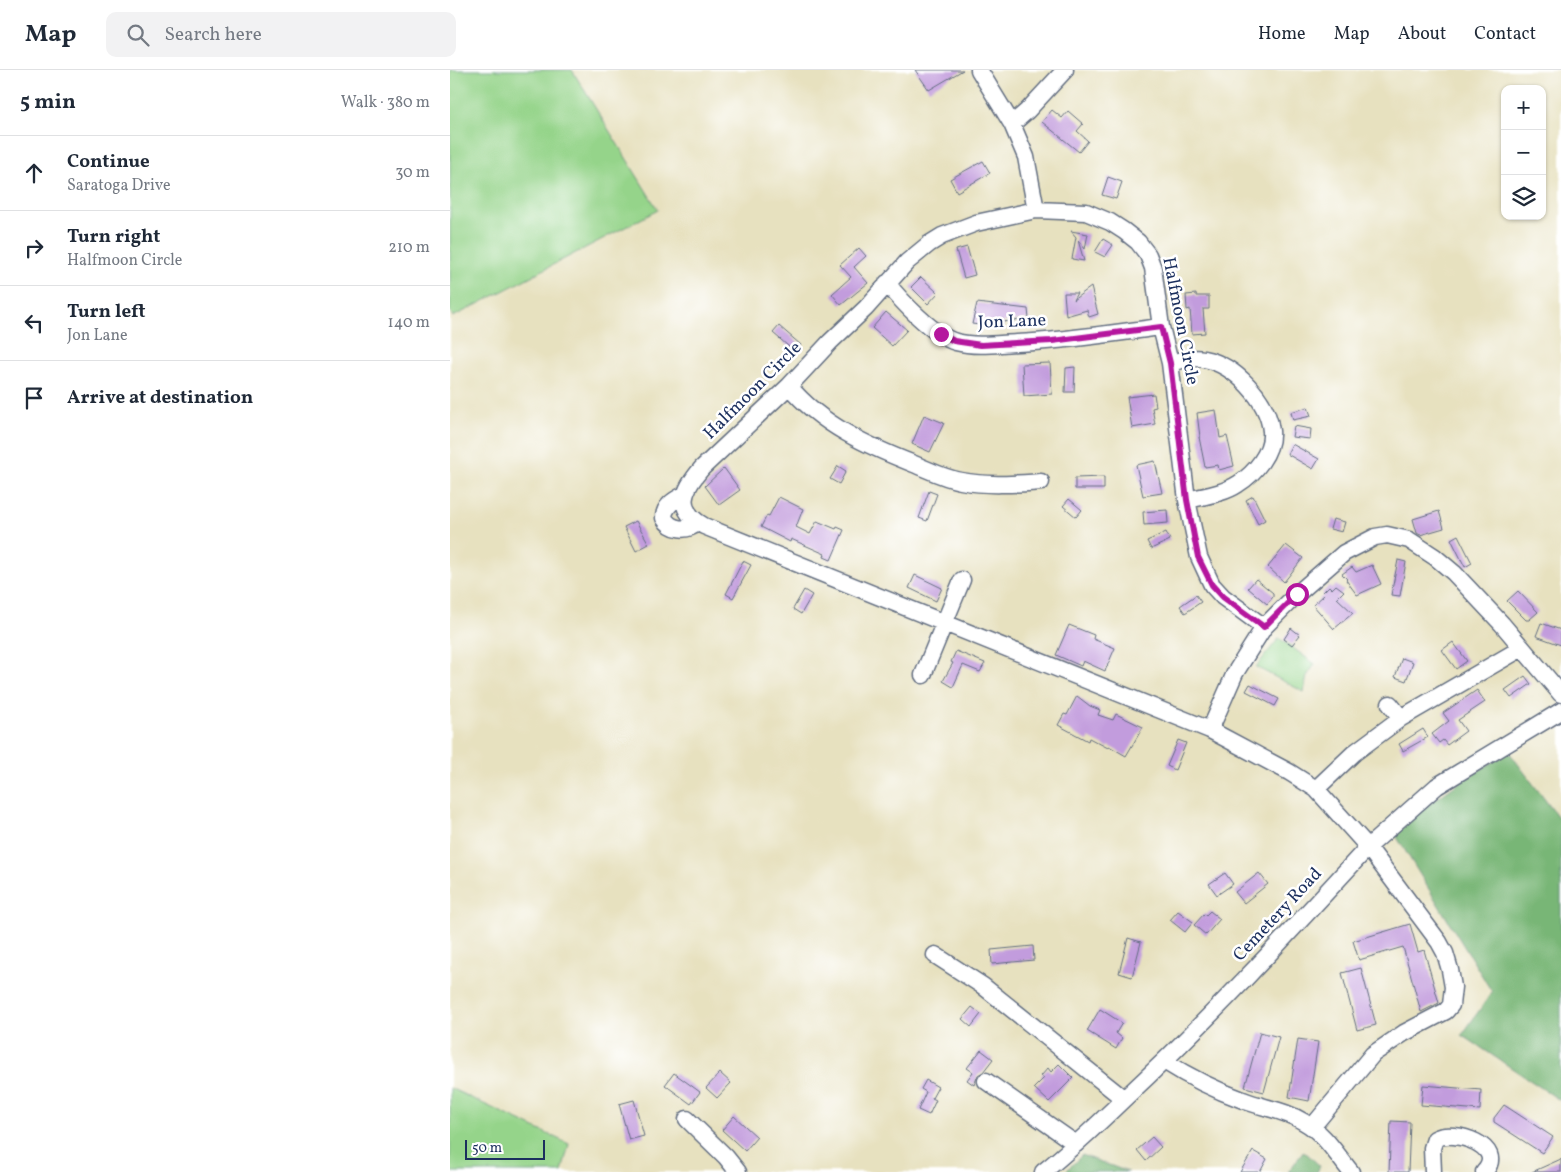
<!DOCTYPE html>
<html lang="en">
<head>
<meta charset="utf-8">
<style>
  :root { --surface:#fff; --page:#f2f2f3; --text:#1f2937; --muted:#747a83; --line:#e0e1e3 }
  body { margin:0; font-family:Vollkorn,serif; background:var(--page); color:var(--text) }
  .controls { position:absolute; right:15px; top:15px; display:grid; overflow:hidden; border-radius:10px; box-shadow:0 1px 4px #0004 }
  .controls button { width:45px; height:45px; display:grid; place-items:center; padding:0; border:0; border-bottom:1px solid var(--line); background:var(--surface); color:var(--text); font:25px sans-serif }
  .scale { position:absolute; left:15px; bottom:12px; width:80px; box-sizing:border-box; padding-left:5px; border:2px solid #1b2f5e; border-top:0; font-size:14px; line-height:18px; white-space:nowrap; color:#1b2f5e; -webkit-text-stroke:4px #fff; paint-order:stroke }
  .stop { position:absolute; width:15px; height:15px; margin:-11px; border:4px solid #b5179e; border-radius:50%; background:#fff }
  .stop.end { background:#b5179e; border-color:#fff; box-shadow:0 1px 5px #0008 }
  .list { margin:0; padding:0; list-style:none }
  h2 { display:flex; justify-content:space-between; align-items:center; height:65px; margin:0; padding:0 20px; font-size:21px }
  h2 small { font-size:16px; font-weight:400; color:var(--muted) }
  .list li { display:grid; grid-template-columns:32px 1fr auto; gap:15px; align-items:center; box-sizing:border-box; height:75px; padding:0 20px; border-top:1px solid var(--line) }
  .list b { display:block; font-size:19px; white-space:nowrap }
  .list p { margin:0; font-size:16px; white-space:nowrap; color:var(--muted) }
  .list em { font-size:16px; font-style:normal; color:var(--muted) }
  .icon { flex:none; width:28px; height:28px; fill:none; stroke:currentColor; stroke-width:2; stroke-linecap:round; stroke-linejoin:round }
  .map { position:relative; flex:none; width:1111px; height:1102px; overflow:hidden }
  header { display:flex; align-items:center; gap:30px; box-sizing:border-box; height:70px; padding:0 25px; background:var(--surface); border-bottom:1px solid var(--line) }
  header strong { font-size:24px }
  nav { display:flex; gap:28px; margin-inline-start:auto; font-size:18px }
  .search { width:350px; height:45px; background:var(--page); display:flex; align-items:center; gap:12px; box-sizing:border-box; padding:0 18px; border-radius:10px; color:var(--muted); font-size:19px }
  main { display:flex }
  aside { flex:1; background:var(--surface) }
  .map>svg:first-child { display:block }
  .green { fill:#95d48a; stroke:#588274 }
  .forest { fill:#78b676; stroke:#4a726a }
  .building { fill:#c29cdd }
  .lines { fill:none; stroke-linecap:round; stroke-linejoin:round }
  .minor-casing { stroke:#626d80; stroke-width:19 }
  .minor { stroke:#fff; stroke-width:16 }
  .route { stroke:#b5179e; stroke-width:6 }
  .labels { text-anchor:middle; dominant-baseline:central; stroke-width:5; stroke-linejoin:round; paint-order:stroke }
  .street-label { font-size:18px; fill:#1b2f5e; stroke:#fff }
</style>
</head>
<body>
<header>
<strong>Map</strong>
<div class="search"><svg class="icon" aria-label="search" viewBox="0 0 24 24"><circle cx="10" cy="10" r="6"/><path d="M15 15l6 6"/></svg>Search here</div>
<nav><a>Home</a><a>Map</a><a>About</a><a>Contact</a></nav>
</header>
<main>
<aside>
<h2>5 min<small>Walk · 380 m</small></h2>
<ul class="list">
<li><svg class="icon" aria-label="ahead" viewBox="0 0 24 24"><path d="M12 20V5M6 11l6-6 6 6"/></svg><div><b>Continue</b><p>Saratoga Drive</p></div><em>30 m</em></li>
<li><svg class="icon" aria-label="right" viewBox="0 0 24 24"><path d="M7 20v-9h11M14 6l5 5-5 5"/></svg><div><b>Turn right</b><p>Halfmoon Circle</p></div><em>210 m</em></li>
<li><svg class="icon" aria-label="left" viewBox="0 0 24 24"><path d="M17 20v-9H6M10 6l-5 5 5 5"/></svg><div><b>Turn left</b><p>Jon Lane</p></div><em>140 m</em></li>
<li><svg class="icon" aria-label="arrive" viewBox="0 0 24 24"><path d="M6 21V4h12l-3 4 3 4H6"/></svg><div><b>Arrive at destination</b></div></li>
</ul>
</aside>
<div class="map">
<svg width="1111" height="1102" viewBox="0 0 1111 1102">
  <rect width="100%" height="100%" fill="#fff"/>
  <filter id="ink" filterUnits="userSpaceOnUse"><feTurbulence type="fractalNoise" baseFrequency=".02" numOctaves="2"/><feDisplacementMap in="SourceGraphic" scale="10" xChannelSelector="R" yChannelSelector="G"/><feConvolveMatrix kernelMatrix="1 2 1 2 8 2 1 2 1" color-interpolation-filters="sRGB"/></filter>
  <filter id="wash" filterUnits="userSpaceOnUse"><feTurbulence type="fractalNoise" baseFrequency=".0096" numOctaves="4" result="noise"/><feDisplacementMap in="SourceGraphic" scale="20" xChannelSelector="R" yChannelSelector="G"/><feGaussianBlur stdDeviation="1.12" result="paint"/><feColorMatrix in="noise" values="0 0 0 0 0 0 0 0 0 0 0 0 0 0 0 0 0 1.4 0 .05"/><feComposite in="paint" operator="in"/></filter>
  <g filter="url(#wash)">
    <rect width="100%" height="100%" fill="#e7e1bf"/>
    <path class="green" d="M0,0H122L208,140L3,247L0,241Z
      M829,568L865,594L857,606L854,622L806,597Z
      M0,1018L119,1074L112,1102H0Z"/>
    <path class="forest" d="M1059,682L1111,751V1031L1012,965L1042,922L945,764L978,735L1010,712Z
      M854,1081L870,1096L867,1102H838Z
      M632,1085L678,1102H615Z"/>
    <g id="blocks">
      <path class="building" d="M465,0H513L479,20Z
        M602,40L612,48L618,41L633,54L627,61L638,71L629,82L592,52Z
        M533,91L540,103L507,122L500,109Z
        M658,107L672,112L666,129L652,125Z
        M621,161L638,164L635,179L628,170L634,191L622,189L626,167Z
        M653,169L663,175L655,187L645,182Z
        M517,177L525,205L514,208L506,180Z
        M409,178L416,186L404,197L418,213L391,235L382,224L401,207L390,195Z
        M471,207L488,223L478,234L461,217Z
        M641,217L648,244L639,247L637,240L616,246L614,223H627L623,230Z
        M746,224V226H759V239H753L755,263L742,264L740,239L737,240L736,225Z
        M527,233L578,239L579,249L553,252L552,258L522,254Z
        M436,242L457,260L442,276L422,258Z
        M329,256L351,275L345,282L323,263Z
        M600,293L602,324L574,326L572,294Z
        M625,297L624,322H615L616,298Z
        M704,324L706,337L702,338L705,354L682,358L677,327Z
        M858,337L861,346L843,350L841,342Z
        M766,340L770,368L777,366L784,396L769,400L768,395L755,397L749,367H750L747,343Z
        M474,345L494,353L480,382L462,374Z
        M844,356L861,359L860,369L842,367Z
        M842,374L869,389L863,399L837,384Z
        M705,391L712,423L693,426L686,395Z
        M388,396L396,401L389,414L380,409Z
        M274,398L290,420L269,435L255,416Z
        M654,407V419H625V408Z
        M479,421L487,424L477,451L469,448Z
        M803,426L815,450L808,454L796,430Z
        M329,427L353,439L346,457L360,464L367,451L386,459L387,457L394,460L381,490L374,487L375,484L341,469L340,472L311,457L317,445L319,446Z
        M619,429L632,440L626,447L613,436Z
        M717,440L718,453L694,455L693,442Z
        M989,441L994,458L970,465L967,463L963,449Z
        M883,449L895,452L892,462L880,459Z
        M186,451L199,474L186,481L174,457Z
        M716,462L720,470L701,479L697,471Z
        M1008,465L1022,493L1015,497L1001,469Z
        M836,475L853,488L834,512L818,497Z
        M948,490L956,492L950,526L941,525Z
        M293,491L301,495L283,528L276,524Z
        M922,495L931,514L907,525L896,510L897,509L892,504L902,497L906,502Z
        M465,505L492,518L486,531L459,518Z
        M806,509L823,523V527L817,534L798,518Z
        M886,515L894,521L887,528L903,543L884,559L863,535L874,525L872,523L879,516L882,519Z
        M354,520L362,525L351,544L343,539Z
        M1068,521L1088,542L1079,550H1076L1057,531Z
        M746,525L751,532L735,543L730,536Z
        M1091,553L1111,560V575L1086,566Z
        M619,555L644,565L643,569L665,578L655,601L633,591L631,596L606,585Z
        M841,558L850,565L842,575L834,569Z
        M1003,572L1017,591L1006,599L992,580Z
        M506,581L535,593L530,602L513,595L503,617L493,611L503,593L501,592Z
        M952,588L963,592L956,611L945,607Z
        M1075,606L1081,614L1061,628L1055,620Z
        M800,614L829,629L825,636L796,621Z
        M1027,620L1035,632L1008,650L1016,661L997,675L993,670L989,673L982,664L999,651L993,643Z
        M627,626L640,636L650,640L648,645L663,650L666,644L693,657L676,686L659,676L658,678L639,668L638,671L608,655L614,644L617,645Z
        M973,659L978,667L953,681L949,674Z
        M728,670L736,673L725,700L717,696Z
        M775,803L783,814L767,825L759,814Z
        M809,803L818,814L794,833L785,822Z
        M728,841L743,852L735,862L720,850Z
        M760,841L770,849L756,865L744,855L754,844L756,845Z
        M960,854L968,882L974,880L989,933L971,942L953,877L909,890L903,871Z
        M678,868L691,872L682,907L669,903Z
        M583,876L584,890L542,894L541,880Z
        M911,898L926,955L907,960L892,903Z
        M522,937L531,944L521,957L512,949Z
        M650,939L672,953L666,963L672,968L666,979L637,961Z
        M810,962L829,967L814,1022L795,1017Z
        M848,969L868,972L859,1031L839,1027Z
        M531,980L543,989L533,1002L528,1005L524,1015L517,1010L523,1002L517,998Z
        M609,994L623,1008L599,1032L584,1018L594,1008L591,1006L598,998L601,1002Z
        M224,1003L250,1022L241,1034L215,1015Z
        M270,1003L281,1013L267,1028L256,1018Z
        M476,1010L488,1017L482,1028L486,1030L479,1045L468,1040L476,1022L471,1019Z
        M973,1015L1031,1020L1030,1040L971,1035Z
        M184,1030L194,1066L179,1070L169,1034Z
        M1054,1035L1103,1067L1092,1083L1044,1052V1048Z
        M284,1046L307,1067L295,1081L272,1060Z
        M941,1051L960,1052L958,1102H939Z
        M702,1067L711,1077L696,1091L687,1080Z
        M803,1081L817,1089L810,1102H790Z
        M1111,1089V1102H1082Z"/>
    </g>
  </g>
  <g filter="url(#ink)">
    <use href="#blocks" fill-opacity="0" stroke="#626d80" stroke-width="1"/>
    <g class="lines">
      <defs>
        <path id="minor" d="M529,0L562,54L576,87L586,140
          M562,54L577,41L615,0
          M437,213C451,231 484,266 506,272C526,277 546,274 567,273C615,271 663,263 711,257
          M720,293C732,290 742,287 754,289C785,295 818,330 821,361C823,382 804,404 788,414C773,424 754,426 737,430
          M339,316C371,355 418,376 464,394C479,400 494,408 511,411C537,416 564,414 591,412
          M234,425C224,430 214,436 214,448C221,460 237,462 247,453
          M814,557L773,527L762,515L749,487L737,430L720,293L711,257L703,198L698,185L688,172L674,161L660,152L636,142L586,140L526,153L492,166L479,174L457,192L416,238L380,272L339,316L252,398C233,420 224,439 254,456L760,660L839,702L866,719L918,777L989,872L995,883L1000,900L1003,917L1001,935L996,941L954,963L923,984L862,1057
          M473,605L512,510
          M940,634L951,648
          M760,660L785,603L814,557L847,524L894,483L925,467L937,465L959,470L985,487L1004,503L1052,554L1111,624
          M866,719L904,683L951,648L1072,578
          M485,885L533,916L674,1029
          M714,991C739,1007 765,1020 793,1030C813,1038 835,1040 854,1052C874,1063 887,1085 901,1102
          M536,1011L626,1074
          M237,1049L276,1087L288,1102
          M593,1102C622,1079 648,1054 675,1028C760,949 839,863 918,777L987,716L1111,641
          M983,1102L982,1078L985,1069C1004,1058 1058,1077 1034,1102"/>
      </defs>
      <use href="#minor" class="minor-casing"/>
      <use href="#minor" class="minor"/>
    </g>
  </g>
  <g class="lines" filter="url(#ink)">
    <path class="route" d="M491,264L504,271L531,275L602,271L711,257L720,293L737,430L748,487L762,515L773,527L814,557L847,524"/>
  </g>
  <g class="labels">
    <g class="street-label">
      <text transform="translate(730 251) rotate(79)">Halfmoon Circle</text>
      <text transform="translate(562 252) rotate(-2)">Jon Lane</text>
      <text transform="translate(303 321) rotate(-45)">Halfmoon Circle</text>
      <text transform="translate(828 845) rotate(-47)">Cemetery Road</text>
    </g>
  </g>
</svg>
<div class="controls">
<button>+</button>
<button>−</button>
<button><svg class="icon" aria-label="layers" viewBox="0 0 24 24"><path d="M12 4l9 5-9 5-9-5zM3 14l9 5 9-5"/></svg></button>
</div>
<div class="scale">50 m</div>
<div class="stop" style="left:847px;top:524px"></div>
<div class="stop end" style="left:491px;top:264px"></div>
</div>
</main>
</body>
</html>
